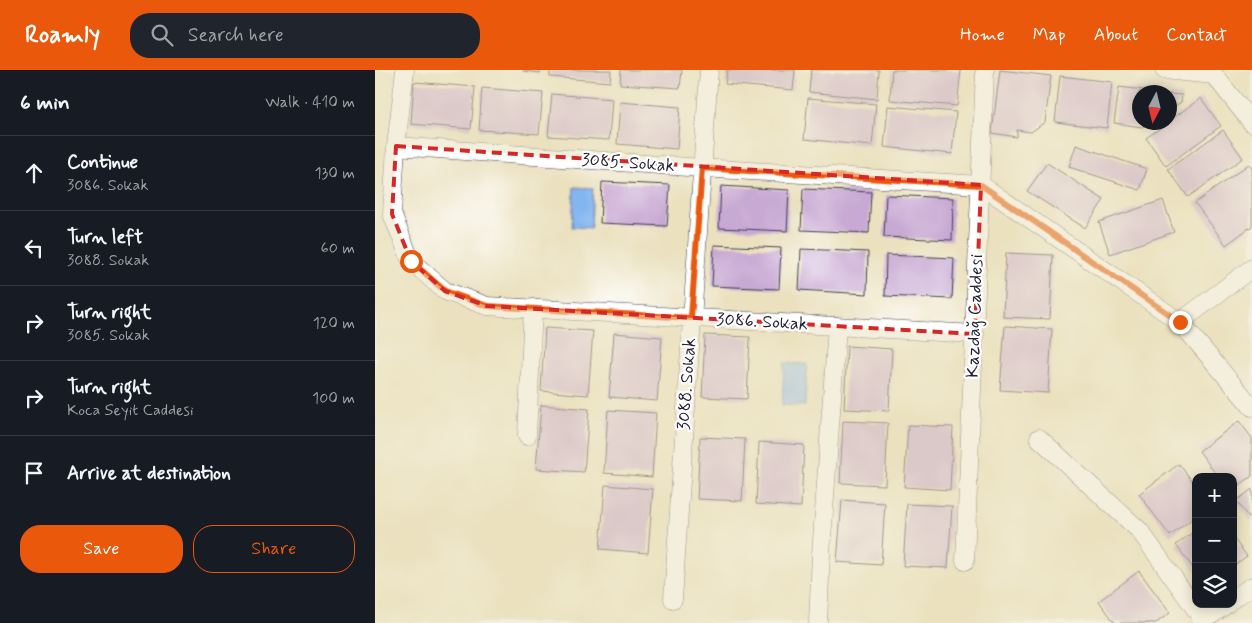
<!DOCTYPE html>
<html lang="en">
<head>
<meta charset="utf-8">
<style>
  :root { --surface:#171b24; --page:#20242c; --text:#f1f3f6; --muted:#9ea1a6; --line:#363941; --accent:#ea580c }
  body { margin:0; font-family:Mynerve,sans-serif; background:var(--page); color:var(--text) }
  .controls { position:absolute; right:15px; bottom:15px; display:grid; overflow:hidden; border-radius:10px; box-shadow:0 2px 12px #0003 }
  .controls button { width:45px; height:45px; display:grid; place-items:center; padding:0; border:0; border-bottom:1px solid var(--line); background:var(--surface); color:var(--text); font:25px sans-serif }
  .compass { position:absolute; left:757px; top:15px; width:45px; height:45px; border-radius:50%; background:var(--surface); box-shadow:0 2px 12px #0003; rotate:187deg }
  .stop { position:absolute; width:15px; height:15px; margin:-11px; border:4px solid #ea580c; border-radius:50%; background:#fff }
  .stop.end { background:#ea580c; border-color:#fff; box-shadow:0 1px 5px #0008 }
  .list { margin:0; padding:0; list-style:none }
  h2 { display:flex; justify-content:space-between; align-items:center; height:65px; margin:0; padding:0 20px; font-size:21px }
  h2 small { font-size:16px; font-weight:400; color:var(--muted) }
  .list li { display:grid; grid-template-columns:32px 1fr auto; gap:15px; align-items:center; box-sizing:border-box; height:75px; padding:0 20px; border-top:1px solid var(--line) }
  .list b { display:block; font-size:19px; white-space:nowrap }
  .list p { margin:0; font-size:16px; white-space:nowrap; color:var(--muted) }
  .list em { font-size:16px; font-style:normal; color:var(--muted) }
  .actions { display:flex; gap:10px; padding:15px 20px }
  .actions a { flex:1; padding:11px 0; border:1px solid var(--accent); border-radius:20px; text-align:center; font-size:18px; color:var(--accent) }
  .actions .main { background:var(--accent); color:#fff }
  .icon { flex:none; width:28px; height:28px; fill:none; stroke:currentColor; stroke-width:2; stroke-linecap:round; stroke-linejoin:round }
  .map { position:relative; flex:none; width:877px; height:553px; overflow:hidden }
  header { display:flex; align-items:center; gap:30px; box-sizing:border-box; height:70px; padding:0 25px; background:var(--accent); color:#fff }
  header strong { font-size:24px }
  nav { display:flex; gap:28px; margin-inline-start:auto; font-size:18px }
  .search { width:350px; height:45px; background:var(--page); display:flex; align-items:center; gap:12px; box-sizing:border-box; padding:0 18px; border-radius:20px; color:var(--muted); font-size:19px }
  main { display:flex }
  aside { flex:1; background:var(--surface) }
  .map>svg:first-child { display:block }
  .water { fill:#83b5f0; stroke:#526c96 }
  .building { fill:#c8a9d3 }
  .lines { fill:none; stroke-linecap:round; stroke-linejoin:round }
  .minor-casing { stroke:#403f4f; stroke-width:19 }
  .minor { stroke:#fff; stroke-width:18 }
  .route { stroke:#ea580c; stroke-width:6 }
  .marked { fill:none; stroke:#d62828; stroke-width:4; stroke-dasharray:10 6; stroke-linejoin:round }
  .labels { text-anchor:middle; dominant-baseline:central; stroke-width:4.5; stroke-linejoin:round; paint-order:stroke }
  .street-label { font-size:18px; fill:#22223b; stroke:#fff }
</style>
</head>
<body>
<header>
<strong>Roamly</strong>
<div class="search"><svg class="icon" aria-label="search" viewBox="0 0 24 24"><circle cx="10" cy="10" r="6"/><path d="M15 15l6 6"/></svg>Search here</div>
<nav><a>Home</a><a>Map</a><a>About</a><a>Contact</a></nav>
</header>
<main>
<aside>
<h2>6 min<small>Walk · 410 m</small></h2>
<ul class="list">
<li><svg class="icon" aria-label="ahead" viewBox="0 0 24 24"><path d="M12 20V5M6 11l6-6 6 6"/></svg><div><b>Continue</b><p>3086. Sokak</p></div><em>130 m</em></li>
<li><svg class="icon" aria-label="left" viewBox="0 0 24 24"><path d="M17 20v-9H6M10 6l-5 5 5 5"/></svg><div><b>Turn left</b><p>3088. Sokak</p></div><em>60 m</em></li>
<li><svg class="icon" aria-label="right" viewBox="0 0 24 24"><path d="M7 20v-9h11M14 6l5 5-5 5"/></svg><div><b>Turn right</b><p>3085. Sokak</p></div><em>120 m</em></li>
<li><svg class="icon" aria-label="right" viewBox="0 0 24 24"><path d="M7 20v-9h11M14 6l5 5-5 5"/></svg><div><b>Turn right</b><p>Koca Seyit Caddesi</p></div><em>100 m</em></li>
<li><svg class="icon" aria-label="arrive" viewBox="0 0 24 24"><path d="M6 21V4h12l-3 4 3 4H6"/></svg><div><b>Arrive at destination</b></div></li>
</ul>
<div class="actions"><a class="main">Save</a><a>Share</a></div>
</aside>
<div class="map">
<svg width="877" height="553" viewBox="0 0 877 553">
  <rect width="100%" height="100%" fill="#fff"/>
  <filter id="ink" filterUnits="userSpaceOnUse"><feTurbulence type="fractalNoise" baseFrequency=".02" numOctaves="2"/><feDisplacementMap in="SourceGraphic" scale="10" xChannelSelector="R" yChannelSelector="G"/><feConvolveMatrix kernelMatrix="1 2 1 2 8 2 1 2 1" color-interpolation-filters="sRGB"/></filter>
  <filter id="wash" filterUnits="userSpaceOnUse"><feTurbulence type="fractalNoise" baseFrequency=".0096" numOctaves="4" result="noise"/><feDisplacementMap in="SourceGraphic" scale="20" xChannelSelector="R" yChannelSelector="G"/><feGaussianBlur stdDeviation="1.12" result="paint"/><feColorMatrix in="noise" values="0 0 0 0 0 0 0 0 0 0 0 0 0 0 0 0 0 1.4 0 .05"/><feComposite in="paint" operator="in"/></filter>
  <g filter="url(#wash)">
    <rect width="100%" height="100%" fill="#ebe1bf"/>
    <path class="water" d="M199,117L218,118L216,158L197,157Z
      M409,293L432,294L430,336L407,335Z"/>
    <g id="blocks">
      <path class="building" d="M148,0H165V3L148,1Z
        M175,0H236L235,12L175,7Z
        M246,0H307L305,18L245,14Z
        M352,0H420L418,20L350,14Z
        M436,0H504L502,29L434,22Z
        M517,0H586L582,36L515,30Z
        M625,0L676,6L670,52L656,62L642,60V67L617,63Z
        M685,6L737,12L732,58L680,52Z
        M39,12L100,17L96,59L36,54Z
        M744,17L778,21L764,22V52H774L767,57L739,53Z
        M107,18L168,23L164,64L104,60Z
        M177,24L237,29L234,70L173,66Z
        M794,24L807,25L806,32L794,40Z
        M433,28L501,34L497,76L429,69Z
        M826,28L846,56L791,96L771,68L794,52V51Z
        M245,32L305,37L302,79L242,74Z
        M513,36L581,42L577,84L509,77Z
        M848,60L868,88L813,127L793,99Z
        M701,75L772,99L765,120L694,97Z
        M672,93L729,130L710,158L652,121Z
        M874,94L877,99V156L851,175L820,133Z
        M227,112L295,115L292,156L225,153Z
        M346,116L414,120L412,161L344,158Z
        M428,119L496,122L494,163L426,160Z
        M511,125L578,128L577,170L509,167Z
        M788,130L799,162L735,184L724,152Z
        M339,175L406,178L404,219L337,216Z
        M426,179L493,182L492,224L424,220Z
        M631,183L678,185L675,249L628,247Z
        M511,185L579,188L577,229L510,226Z
        M630,256L677,259L673,323L625,320Z
        M170,258L218,261L213,325L166,321Z
        M239,263L287,267L282,331L234,327Z
        M330,265L375,267L372,329L327,327Z
        M472,276L517,279L514,341L469,339Z
        M166,335L214,339L209,402L161,399Z
        M233,340L281,343L277,407L229,403Z
        M468,351L513,353L510,415L465,413Z
        M864,351L877,368V406L858,420V407H843L824,381Z
        M533,355L578,357L575,420L529,417Z
        M325,367L370,369L367,431L322,429Z
        M384,372L429,375L426,437L381,434Z
        M804,394L821,416V446L795,466L764,424Z
        M230,415L278,419L273,483L225,479Z
        M877,419V452L861,431Z
        M467,430L510,433L506,495L462,492Z
        M532,434L577,436L573,498L528,496Z
        M821,460V502L801,475Z
        M858,468L872,486L858,496Z
        M764,501L795,543L781,553H740L724,531Z"/>
    </g>
  </g>
  <g filter="url(#ink)">
    <use href="#blocks" fill-opacity="0" stroke="#403f4f" stroke-width="1"/>
    <g class="lines">
      <defs>
        <path id="minor" d="M30,0L21,76L17,144L36,191L70,221L112,236L600,264
          M789,0L839,5L877,53
          M21,76L327,98L606,115L805,252L877,337
          M805,252L877,198
          M152,366L158,238
          M664,368L765,461L829,551
          M590,491L610,0
          M298,529L334,0
          M858,529L877,516
          M443,553L446,484L462,256
          M825,553L852,534"/>
      </defs>
      <use href="#minor" class="minor-casing"/>
      <use href="#minor" class="minor"/>
    </g>
  </g>
  <g class="lines" filter="url(#ink)">
    <path class="route" d="M36,191L70,221L112,236L316,248L327,98L606,115L805,252"/>
  </g>
  <path d="M0 0H877V553H0ZM21,76L606,115L600,264L112,236L70,221L36,191L17,144Z" fill="#ebe1bf" fill-opacity=".55" fill-rule="evenodd"/>
  <path class="marked" d="M21,76L606,115L600,264L112,236L70,221L36,191L17,144Z"/>
  <g class="labels">
    <g class="street-label">
      <text transform="translate(253 93) rotate(4)">3085. Sokak</text>
      <text transform="translate(600 246) rotate(-88)">Kazdağ Caddesi</text>
      <text transform="translate(387 252) rotate(3)">3086. Sokak</text>
      <text transform="translate(312 314) rotate(-86)">3088. Sokak</text>
    </g>
  </g>
</svg>
<div class="controls">
<button>+</button>
<button>−</button>
<button><svg class="icon" aria-label="layers" viewBox="0 0 24 24"><path d="M12 4l9 5-9 5-9-5zM3 14l9 5 9-5"/></svg></button>
</div>
<svg class="compass" viewBox="-18 -18 36 36"><path d="M0-13l5 13h-10z" fill="#e53935"/><path d="M0 13l5-13h-10z" fill="#9ea1a6"/></svg>
<div class="stop" style="left:36px;top:191px"></div>
<div class="stop end" style="left:805px;top:252px"></div>
</div>
</main>
</body>
</html>
